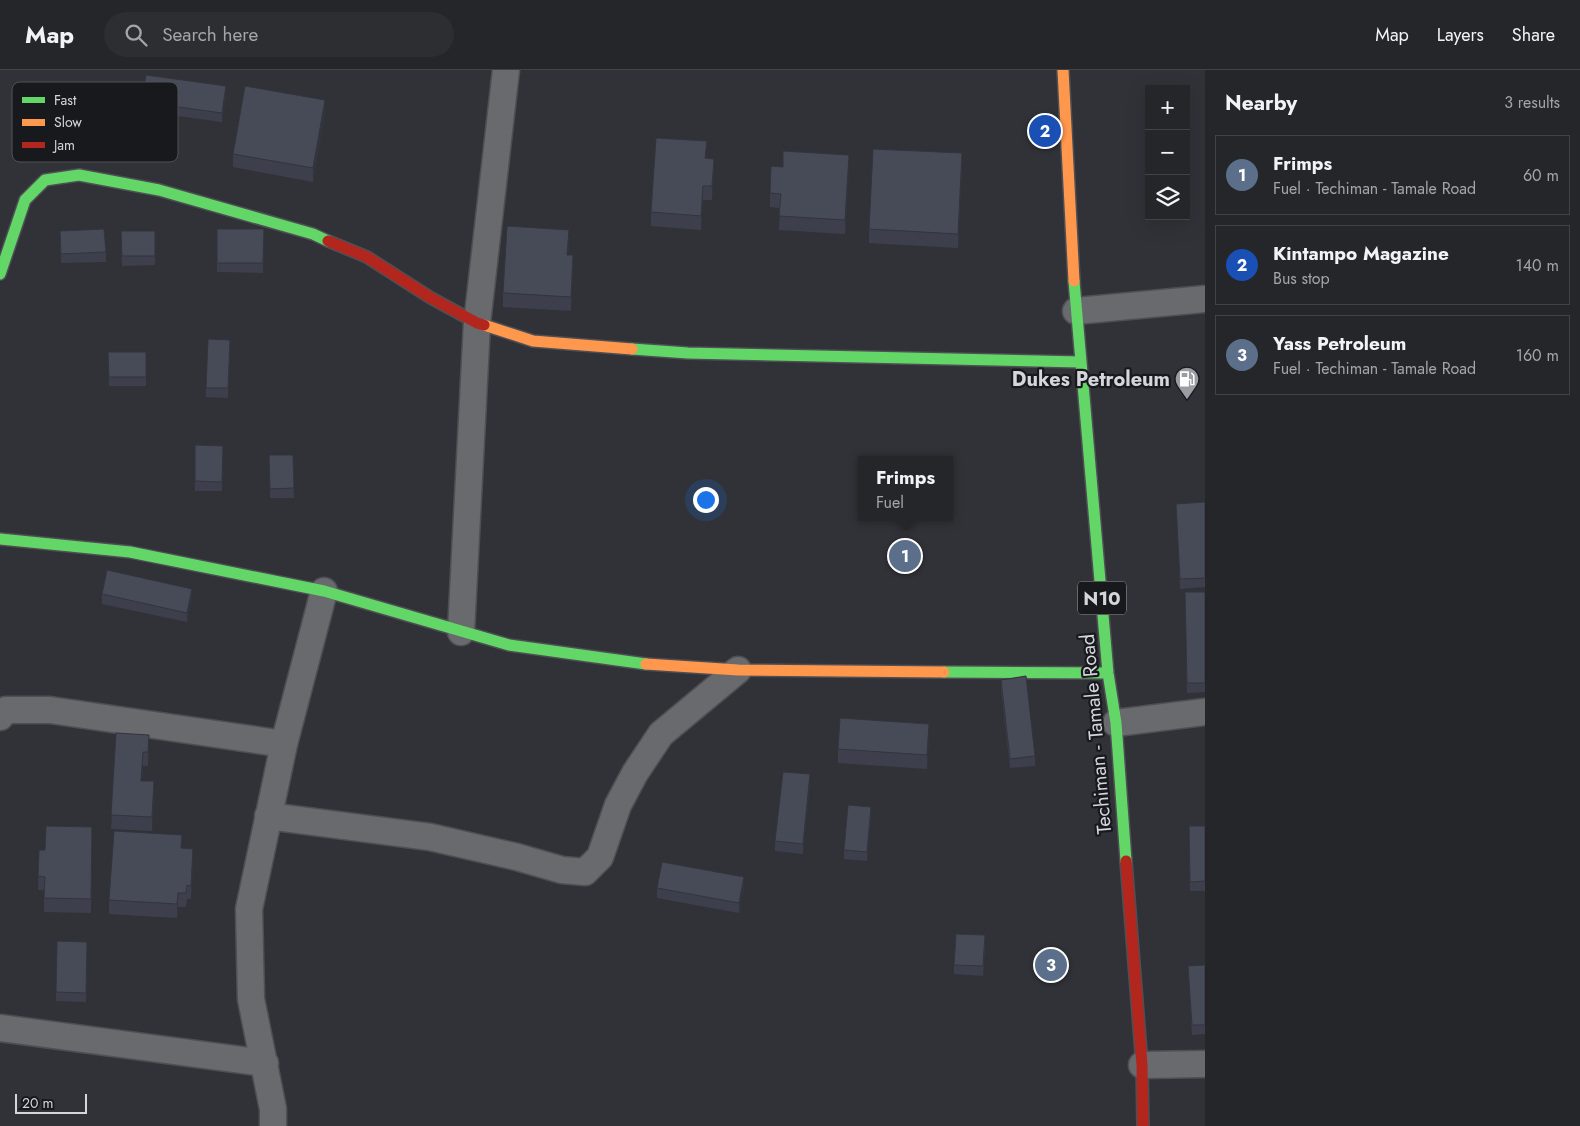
<!DOCTYPE html>
<html lang="en">
<head>
<meta charset="utf-8">
<style>
  :root { --surface:#252629; --page:#2d2e31; --text:#f1f3f6; --muted:#a3a5a8; --line:#424346; --accent:#d93025 }
  body { margin:0; font-family:Jost,sans-serif; background:var(--page); color:var(--text) }
  .controls { position:absolute; right:15px; top:15px; display:grid; overflow:hidden; border-radius:0px; box-shadow:0 5px 20px #0002 }
  .controls button { width:45px; height:45px; display:grid; place-items:center; padding:0; border:0; border-bottom:1px solid var(--line); background:var(--surface); color:var(--text); font:25px sans-serif }
  .scale { position:absolute; left:15px; bottom:12px; width:72px; box-sizing:border-box; padding-left:5px; border:2px solid #d4d6dc; border-top:0; font-size:14px; line-height:18px; white-space:nowrap; color:#d4d6dc; -webkit-text-stroke:4px #18191d; paint-order:stroke }
  .you { position:absolute; left:705px; top:429px; width:18px; height:18px; margin:-12px; border:4px solid #fff; border-radius:50%; background:#1a73e8; box-shadow:0 0 0 8px #1a73e833 }
  .badge { display:grid; place-items:center; width:32px; height:32px; border-radius:50%; background:var(--accent); color:#fff; font-size:16px; font-weight:700 }
  .pin { position:absolute; translate:-50% -50%; border:2px solid #fff; box-shadow:0 1px 5px #0006 }
  .popup { position:absolute; left:858px; top:386px; width:95px; height:65px; box-sizing:border-box; display:grid; place-content:center; border-radius:0px; background:var(--surface); filter:drop-shadow(0 1px 4px #0005); font-size:16px; white-space:nowrap; color:var(--muted) }
  .popup b { font-size:19px; color:var(--text) }
  .popup::after { content:''; position:absolute; left:50%; top:100%; margin-left:-10px; border:10px solid transparent; border-top-color:var(--surface) }
  .list { margin:0; padding:0; list-style:none }
  h2 { display:flex; justify-content:space-between; align-items:center; height:65px; margin:0; padding:0 20px; font-size:21px }
  h2 small { font-size:16px; font-weight:400; color:var(--muted) }
  .list li { display:grid; grid-template-columns:32px 1fr auto; gap:15px; align-items:center; box-sizing:border-box; height:80px; margin:0 10px 10px; padding:0 10px; border:1px solid var(--line); border-radius:0px }
  .list b { display:block; font-size:19px; white-space:nowrap }
  .list p { margin:0; font-size:16px; white-space:nowrap; color:var(--muted) }
  .list em { font-size:16px; font-style:normal; color:var(--muted) }
  .icon { flex:none; width:28px; height:28px; fill:none; stroke:currentColor; stroke-width:2; stroke-linecap:round; stroke-linejoin:round }
  .map { position:relative; flex:none; width:1205px; height:1056px; overflow:hidden }
  header { display:flex; align-items:center; gap:30px; box-sizing:border-box; height:70px; padding:0 25px; background:var(--surface); border-bottom:1px solid var(--line) }
  header strong { font-size:24px }
  nav { display:flex; gap:28px; margin-inline-start:auto; font-size:18px }
  .search { width:350px; height:45px; background:var(--page); display:flex; align-items:center; gap:12px; box-sizing:border-box; padding:0 18px; border-radius:28px; color:var(--muted); font-size:19px }
  main { display:flex }
  aside { flex:1; background:var(--surface) }
  .map>svg:first-child { display:block }
  .lines { fill:none; stroke-linecap:round; stroke-linejoin:round }
  .street-casing { stroke:#4e4f54; stroke-width:29 }
  .fast-casing { stroke:#4e4f54; stroke-width:14 }
  .slow-casing { stroke:#4e4f54; stroke-width:14 }
  .jam-casing { stroke:#4e4f54; stroke-width:14 }
  .street { stroke:#696a6d; stroke-width:26 }
  .fast { stroke:#63d668; stroke-width:11 }
  .slow { stroke:#ff974d; stroke-width:11 }
  .jam { stroke:#b3261e; stroke-width:11 }
  .wall { fill:#3d404c }
  .shaded-wall { fill:#32343e }
  .building { fill:#474b58; stroke:#32343e }
  .labels { text-anchor:middle; dominant-baseline:central; stroke-width:4.5; stroke-linejoin:round; paint-order:stroke }
  .shield { fill:#18191d; stroke:#9c9da3; stroke-width:1 }
  .shield-label { font-size:19px; font-weight:bold; fill:#d4d6dc }
  .poi-label { font-size:20px; font-weight:bold; fill:#d4d6dc; stroke:#18191d; text-anchor:end }
  .street-label { font-size:20px; fill:#d4d6dc; stroke:#18191d }
  .key { fill:#18191d; stroke:#505256; stroke-width:1 }
  .key-label { font-size:14px; fill:#d4d6dc }
</style>
</head>
<body>
<header>
<strong>Map</strong>
<div class="search"><svg class="icon" aria-label="search" viewBox="0 0 24 24"><circle cx="10" cy="10" r="6"/><path d="M15 15l6 6"/></svg>Search here</div>
<nav><a>Map</a><a>Layers</a><a>Share</a></nav>
</header>
<main>
<div class="map">
<svg width="1205" height="1056" viewBox="0 0 1205 1056">
  <rect width="100%" height="100%" fill="#313237"/>
  <g class="lines">
    <defs>
      <path id="street" d="M1076,241L1205,229
        M461,562L477,253L506,0
        M0,647L6,640H50L284,674
        M1116,653L1205,642
        M268,746L430,767L517,787L562,800L585,802L600,787L618,735L635,703L661,664L738,600
        M0,958L265,993
        M1142,995L1205,994
        M273,1056V1039L251,929L249,839L284,674L324,521"/>
      <path id="fast" d="M0,204L25,130L45,110L79,105L159,120L313,164L328,171
        M1074,211L1108,603L1116,653L1126,791
        M632,279L688,283L1080,292
        M0,469L130,482L324,521L509,575L646,594
        M944,602L1108,603"/>
      <path id="slow" d="M1063,0L1074,211
        M484,255L533,271L632,279
        M646,594L738,600L944,602"/>
      <path id="jam" d="M328,171L367,187L431,228L477,253L484,255
        M1126,791L1142,995L1143,1056"/>
    </defs>
    <use href="#street" class="street-casing"/>
    <use href="#fast" class="fast-casing"/>
    <use href="#slow" class="slow-casing"/>
    <use href="#jam" class="jam-casing"/>
    <use href="#street" class="street"/>
    <use href="#fast" class="fast"/>
    <use href="#slow" class="slow"/>
    <use href="#jam" class="jam"/>
  </g>
  <path class="wall" d="M226,26L222,52L142,41V32Z
    M325,44L313,112L233,97V84Z
    M706,88L714,103L712,130H703L701,160L651,156V142Z
    M962,97L958,178L869,173V159Z
    M849,99L845,164L779,160L780,138L770,137V123Z
    M217,159H264L263,203L217,202Z
    M60,161L106,182V192L61,193Z
    M121,161H155V195L122,196Z
    M569,174L568,185L573,199L571,241L503,237V223Z
    M230,280L228,328L206,327V318Z
    M108,282H146V316H109Z
    M195,375L223,376L222,421H195Z
    M269,385H293L294,428H270Z
    M1205,432V517L1180,519L1176,434Z
    M1185,522H1205V622L1187,623Z
    M102,524L192,528L187,552L102,534Z
    M1001,610L1035,686V696L1010,698L1001,619Z
    M116,663L149,679L148,696H143L142,711L154,725L152,761L111,759Z
    M929,668L927,699L838,693V679Z
    M810,714L803,784L775,781V771Z
    M871,746L867,791L844,789V780Z
    M1189,756H1205V821H1190Z
    M92,757L91,843L44,842V820H38L39,780H45Z
    M182,778L193,793L191,829H187L186,837H178L177,848L109,844V830Z
    M744,817L739,843L657,828V818Z
    M57,871L87,872L86,932L56,931Z
    M985,875L983,906L954,904V895Z
    M1205,895V964L1192,965L1188,896Z"/>
  <path class="shaded-wall" d="M226,16V26L222,52V43Z
    M325,30V44L313,112V98Z
    M962,83V97L958,178V164Z
    M849,85V99L845,164V150Z
    M714,89V103L712,130V116Z
    M703,116V130L701,160V146Z
    M569,160V174L567,199V185Z
    M573,185V199L571,241V227Z
    M192,519V528L187,552V543Z
    M929,654V668L927,699V685Z
    M149,665V679L148,696V682Z
    M143,682V696L141,724V711Z
    M810,704V714L803,784V774Z
    M154,711V725L152,761V747Z
    M871,737V746L867,791V782Z
    M193,779V793L191,829V816Z
    M744,807V817L739,843V833Z
    M178,823V837L177,848V834Z"/>
  <path class="building" d="M146,5L226,16L222,43L142,32Z
    M245,16L325,30L313,98L233,84Z
    M656,68L707,71L705,88L714,89L712,116H703L701,146L651,142Z
    M873,79L962,83L958,164L869,159Z
    M783,81L849,85L845,150L779,146L781,124L770,123L771,96L783,97Z
    M507,156L569,160L567,185H573L571,227L503,223Z
    M104,159L106,182L61,184L60,161Z
    M217,159H264L263,193H217Z
    M121,161H155V186H122Z
    M208,269L230,270L228,318H206Z
    M108,282H146V307H109Z
    M195,375L223,376L222,412L195,411Z
    M269,385H293L294,418L270,419Z
    M1205,432V508L1180,509L1176,434Z
    M107,500L192,519L187,543L102,524Z
    M1185,522H1205V613H1187Z
    M1026,606L1035,686L1010,689L1001,610Z
    M840,648L929,654L927,685L838,679Z
    M116,663L149,665L148,682H143L141,711H154L152,747L111,745Z
    M783,702L810,704L803,774L775,771Z
    M848,735L871,737L867,782L844,780Z
    M46,756L92,757L91,829L44,828L45,807L38,806L39,780H45Z
    M1189,756H1205V811L1190,812Z
    M114,761L182,765L181,778L193,779L191,816L187,815L186,823H178L177,834L109,830Z
    M662,792L744,807L739,833L657,818Z
    M956,864L985,865L983,896L954,895Z
    M57,871L87,872L86,923L56,922Z
    M1205,895V955H1192L1188,896Z"/>
  <defs>
    <symbol id="fuel-pin" viewBox="-11 -11 22 30"><path d="M0 17L-7.5 6A9.5 9.5 0 1 1 7.5 6Z" fill="#9b9da2" stroke="#18191d"/><path d="M-5.5-6h7V0h2V4h1.3V-2.5L3-4.5l.8-.8L6-3V5H2.5V1h-1V6h-7ZM-4.2-4.7v3.2H.2V-4.7Z" fill="#fff"/></symbol>
  </defs>
  <g fill-rule="evenodd">
    <use href="#fuel-pin" x="1173" y="295" width="28" height="38"/>
  </g>
  <g class="labels">
    <rect class="shield" x="1078" y="511.5" width="48" height="33" rx="4"/>
    <g class="shield-label">
      <text x="1102" y="528">N10</text>
    </g>
    <g class="poi-label">
      <text x="1170" y="309">Dukes Petroleum</text>
    </g>
    <g class="street-label">
      <text transform="translate(1096 664) rotate(-95)">Techiman - Tamale Road</text>
    </g>
  </g>
  <rect x="12" y="12" width="166" height="80" rx="8" class="key"/>
  <rect x="22" y="27" width="23" height="6" fill="#63d668"/>
  <rect x="22" y="49" width="23" height="7" fill="#ff974d"/>
  <rect x="22" y="72" width="23" height="6" fill="#b3261e"/>
  <g class="key-label">
    <text x="54" y="35">Fast</text>
    <text x="54" y="57">Slow</text>
    <text x="54" y="80">Jam</text>
  </g>
</svg>
<div class="controls">
<button>+</button>
<button>−</button>
<button><svg class="icon" aria-label="layers" viewBox="0 0 24 24"><path d="M12 4l9 5-9 5-9-5zM3 14l9 5 9-5"/></svg></button>
</div>
<div class="scale">20 m</div>
<div class="you"></div>
<div class="pin badge" style="left:905px;top:486px;background:#5c6f8a">1</div>
<div class="popup"><b>Frimps</b>Fuel</div>
<div class="pin badge" style="left:1045px;top:61px;background:#1a4fb4">2</div>
<div class="pin badge" style="left:1051px;top:895px;background:#5c6f8a">3</div>
</div>
<aside>
<h2>Nearby<small>3 results</small></h2>
<ul class="list">
<li><span class="badge" style="background:#5c6f8a">1</span><div><b>Frimps</b><p>Fuel · Techiman - Tamale Road</p></div><em>60 m</em></li>
<li><span class="badge" style="background:#1a4fb4">2</span><div><b>Kintampo Magazine</b><p>Bus stop</p></div><em>140 m</em></li>
<li><span class="badge" style="background:#5c6f8a">3</span><div><b>Yass Petroleum</b><p>Fuel · Techiman - Tamale Road</p></div><em>160 m</em></li>
</ul>
</aside>
</main>
</body>
</html>
